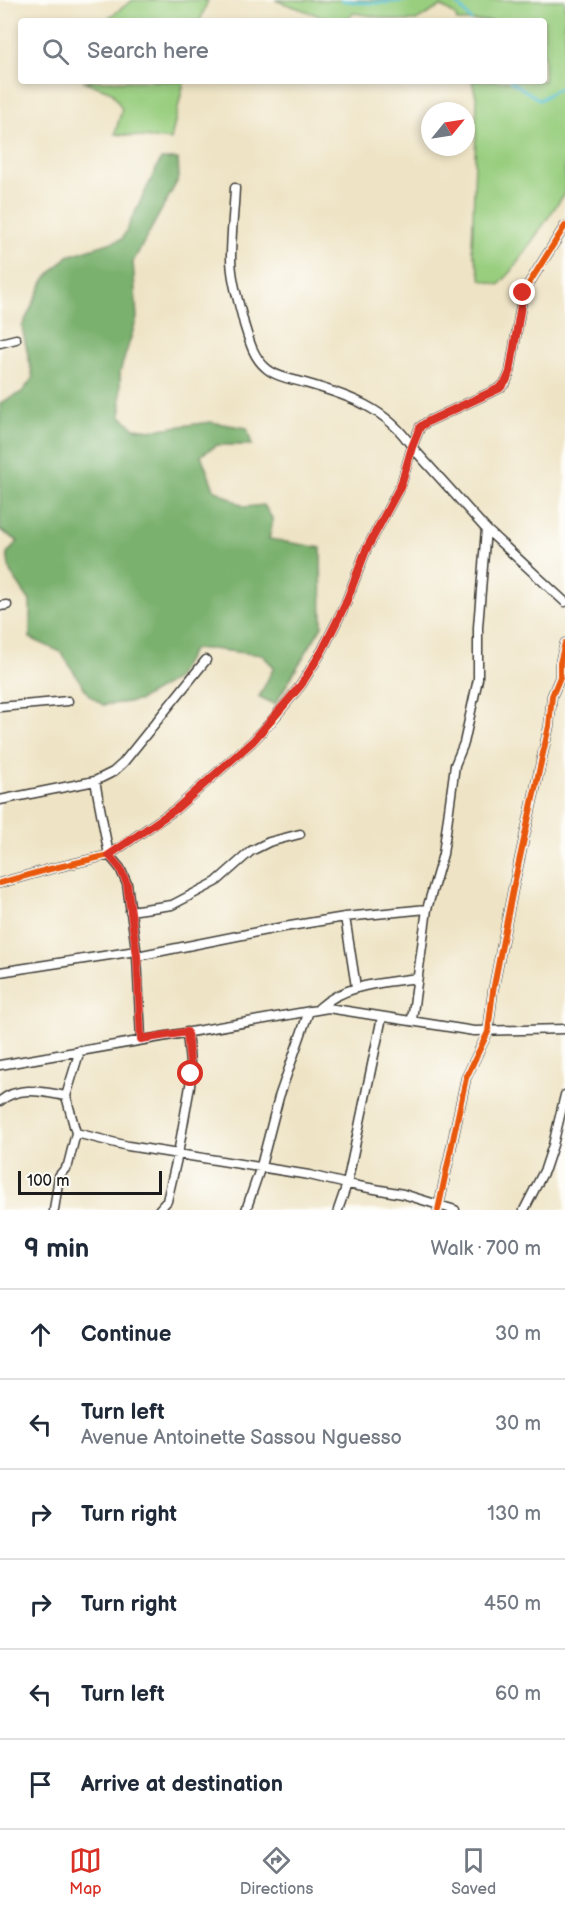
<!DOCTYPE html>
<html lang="en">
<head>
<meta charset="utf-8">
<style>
  :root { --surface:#fff; --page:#f2f2f3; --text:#1f2937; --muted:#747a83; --line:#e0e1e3; --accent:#d93025 }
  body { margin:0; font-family:"Balsamiq Sans",sans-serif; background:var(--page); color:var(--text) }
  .compass { position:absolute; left:421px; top:102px; width:54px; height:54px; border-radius:50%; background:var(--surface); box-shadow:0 3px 9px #0003; rotate:60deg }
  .scale { position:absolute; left:18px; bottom:15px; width:144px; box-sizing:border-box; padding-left:6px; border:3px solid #1c1c1c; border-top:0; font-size:16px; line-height:21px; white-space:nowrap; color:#1c1c1c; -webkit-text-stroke:4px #fdfcf7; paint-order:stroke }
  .stop { position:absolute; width:18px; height:18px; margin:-14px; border:4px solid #d93025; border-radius:50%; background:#fff }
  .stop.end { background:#d93025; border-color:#fff; box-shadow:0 2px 6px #0008 }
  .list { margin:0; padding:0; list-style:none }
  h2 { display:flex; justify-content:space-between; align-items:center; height:78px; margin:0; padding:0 24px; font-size:26px }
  h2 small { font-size:20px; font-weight:400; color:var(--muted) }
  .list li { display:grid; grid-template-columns:39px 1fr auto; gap:18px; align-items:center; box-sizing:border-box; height:90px; padding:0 24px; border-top:2px solid var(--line) }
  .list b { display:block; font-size:22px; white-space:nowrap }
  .list p { margin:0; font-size:20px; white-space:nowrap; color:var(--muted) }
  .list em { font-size:20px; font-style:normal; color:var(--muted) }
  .icon { flex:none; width:33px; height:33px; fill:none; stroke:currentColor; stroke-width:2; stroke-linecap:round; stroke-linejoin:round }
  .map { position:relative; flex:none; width:565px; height:1210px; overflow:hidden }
  .search { position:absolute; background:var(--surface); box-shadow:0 3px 9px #0003; left:18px; right:18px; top:18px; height:66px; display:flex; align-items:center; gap:15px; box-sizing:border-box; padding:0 21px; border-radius:6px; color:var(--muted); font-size:22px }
  .sheet { height:618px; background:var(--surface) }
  nav { display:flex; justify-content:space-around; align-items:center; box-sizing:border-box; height:84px; border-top:2px solid var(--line); background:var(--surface); font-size:16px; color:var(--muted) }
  nav a { display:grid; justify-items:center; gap:3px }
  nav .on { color:var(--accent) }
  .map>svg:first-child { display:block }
  .green { fill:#99ce7f; stroke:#5a754e; stroke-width:1.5 }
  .forest { fill:#7ab16e; stroke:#4b6645; stroke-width:1.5 }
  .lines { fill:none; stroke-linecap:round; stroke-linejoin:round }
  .stream { stroke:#59c2d5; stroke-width:3 }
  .minor-casing { stroke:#3c3a35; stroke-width:11 }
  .minor { stroke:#fff; stroke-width:8 }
  .cycleway-casing { stroke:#fdfcf7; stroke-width:10 }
  .cycleway { stroke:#e8590c; stroke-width:6 }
  .route { stroke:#d93025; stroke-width:8 }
</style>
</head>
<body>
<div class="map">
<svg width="565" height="1210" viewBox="0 0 565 1210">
  <rect width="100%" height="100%" fill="#fdfcf7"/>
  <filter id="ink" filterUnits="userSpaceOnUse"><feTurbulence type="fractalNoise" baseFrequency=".0167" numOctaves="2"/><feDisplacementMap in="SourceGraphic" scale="12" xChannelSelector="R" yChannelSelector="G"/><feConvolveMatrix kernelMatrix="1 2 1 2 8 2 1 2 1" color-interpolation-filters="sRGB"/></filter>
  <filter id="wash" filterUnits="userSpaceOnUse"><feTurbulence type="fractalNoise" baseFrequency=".008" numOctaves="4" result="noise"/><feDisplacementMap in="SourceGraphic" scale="24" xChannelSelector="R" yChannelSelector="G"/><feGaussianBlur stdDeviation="1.35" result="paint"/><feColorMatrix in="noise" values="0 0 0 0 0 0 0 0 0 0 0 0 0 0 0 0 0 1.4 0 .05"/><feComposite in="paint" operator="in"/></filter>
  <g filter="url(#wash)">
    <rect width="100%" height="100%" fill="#eee3c4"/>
    <path class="green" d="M133,0H208L200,21H104Z
      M275,0H565V193L511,272L499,285L482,280L472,249L477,100L472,81H544V21H457L455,15L441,6L416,21H401L354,13L344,21H334Z
      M83,81H184L171,140L115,134L122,109L112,92Z"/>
    <path class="forest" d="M161,159H178L179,178L133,262L137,318L120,372L121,416L134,428L152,430L210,422L247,428L252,445H217L201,455L214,489L245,507L264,505L273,520L269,539L321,548L322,626L275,704L259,697L274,667L262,655L211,649H193L176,679L138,701L103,705L89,695L61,652L30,638V601L10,572L7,554L18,541L0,530V403L22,392L33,378L22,327L44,280L68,256L122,239Z"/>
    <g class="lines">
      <path class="stream" d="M341,0C362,4 386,4 408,0
        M454,0L467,15L471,21
        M510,81L540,100L557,89L565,90"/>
    </g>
  </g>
  <g filter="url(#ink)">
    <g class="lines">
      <defs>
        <path id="minor" d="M235,188C234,211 231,234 231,257C231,280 239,302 244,324C249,340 253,357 266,368C276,377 292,379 305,383C347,395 387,408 412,447L486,529L565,602
          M0,343L16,339
          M0,606L7,605
          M0,707L68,701
          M95,781L109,855L120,868L127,884L137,956L141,1039
          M0,800L95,781L113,772L123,763L206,660
          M0,883L50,869L109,855L176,809L253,741L270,723L301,685L322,651L345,605L366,550L401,485L412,447L420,427L427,422L500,388L506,382L510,372L523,293L565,226
          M130,911L172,905L216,882L251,851L269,842L300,834
          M345,917L356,987
          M137,956L272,929L345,917L427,909
          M0,972L136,951
          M319,1008C345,984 383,983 417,978
          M412,1020L427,909L443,854L455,765L464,743L478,679V627L486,529
          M80,1050L66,1096L76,1133L128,1146L309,1175L347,1184L403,1194L455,1210
          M0,1065L328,1008L474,1031L565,1029
          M0,1101C20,1085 43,1092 66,1096
          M54,1210L59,1176L68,1165L76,1133
          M159,1210L167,1201L178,1154L190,1086L191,1074L187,1032
          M246,1210L261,1166L279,1097L309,1011
          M338,1210L347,1184L382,1017
          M438,1210L466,1078L488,1032L493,991L513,889L549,726L552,696L560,677V663L565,643
          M524,1210L545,1169L553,1145L565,1095"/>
      </defs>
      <use href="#minor" class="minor-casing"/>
      <use href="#minor" class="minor"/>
      <defs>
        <path id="cycleway" d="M0,883L50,869L109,855L176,809L253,741L270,723L301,685L322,651L345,605L366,550L401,485L412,447L420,427L427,422L500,388L506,382L510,372L523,293L565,226
          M438,1210L466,1078L488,1032L493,991L513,889L549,726L552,696L560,677V663L565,643"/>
      </defs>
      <use href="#cycleway" class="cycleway-casing"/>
      <use href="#cycleway" class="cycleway"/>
    </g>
  </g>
  <g class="lines" filter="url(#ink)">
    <path class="route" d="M191,1074L187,1032L141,1039L137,956L127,884L120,868L109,855L176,809L253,741L301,685L322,651L345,605L366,550L401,485L412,447L420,427L427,422L500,388L506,381L510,372L523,293"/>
  </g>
</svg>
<svg class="compass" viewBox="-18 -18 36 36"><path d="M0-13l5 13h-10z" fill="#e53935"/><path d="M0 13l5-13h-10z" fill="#747a83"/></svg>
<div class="scale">100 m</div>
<div class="stop" style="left:191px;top:1074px"></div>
<div class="stop end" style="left:523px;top:293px"></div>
<div class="search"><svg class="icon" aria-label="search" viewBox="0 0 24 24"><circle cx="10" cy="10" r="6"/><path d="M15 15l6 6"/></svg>Search here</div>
</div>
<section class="sheet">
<h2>9 min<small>Walk · 700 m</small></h2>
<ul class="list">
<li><svg class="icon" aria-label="ahead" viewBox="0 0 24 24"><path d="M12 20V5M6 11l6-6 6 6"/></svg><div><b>Continue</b></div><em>30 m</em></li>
<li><svg class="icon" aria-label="left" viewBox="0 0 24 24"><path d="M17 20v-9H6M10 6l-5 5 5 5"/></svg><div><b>Turn left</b><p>Avenue Antoinette Sassou Nguesso</p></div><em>30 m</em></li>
<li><svg class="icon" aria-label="right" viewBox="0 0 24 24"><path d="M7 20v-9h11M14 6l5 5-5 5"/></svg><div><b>Turn right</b></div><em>130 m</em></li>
<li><svg class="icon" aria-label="right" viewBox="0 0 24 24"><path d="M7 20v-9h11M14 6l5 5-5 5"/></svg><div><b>Turn right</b></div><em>450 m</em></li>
<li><svg class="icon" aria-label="left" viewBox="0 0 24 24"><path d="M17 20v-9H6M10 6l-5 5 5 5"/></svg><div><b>Turn left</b></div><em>60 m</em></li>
<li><svg class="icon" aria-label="arrive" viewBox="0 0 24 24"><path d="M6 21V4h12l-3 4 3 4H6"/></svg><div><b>Arrive at destination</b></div></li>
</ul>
</section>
<nav>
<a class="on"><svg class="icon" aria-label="map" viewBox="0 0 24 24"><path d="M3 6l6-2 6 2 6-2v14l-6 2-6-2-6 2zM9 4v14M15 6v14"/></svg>Map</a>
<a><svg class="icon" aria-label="directions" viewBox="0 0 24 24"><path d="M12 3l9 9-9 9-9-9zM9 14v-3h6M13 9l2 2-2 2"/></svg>Directions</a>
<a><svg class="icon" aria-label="saved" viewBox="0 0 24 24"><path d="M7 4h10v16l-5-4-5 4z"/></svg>Saved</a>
</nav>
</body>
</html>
